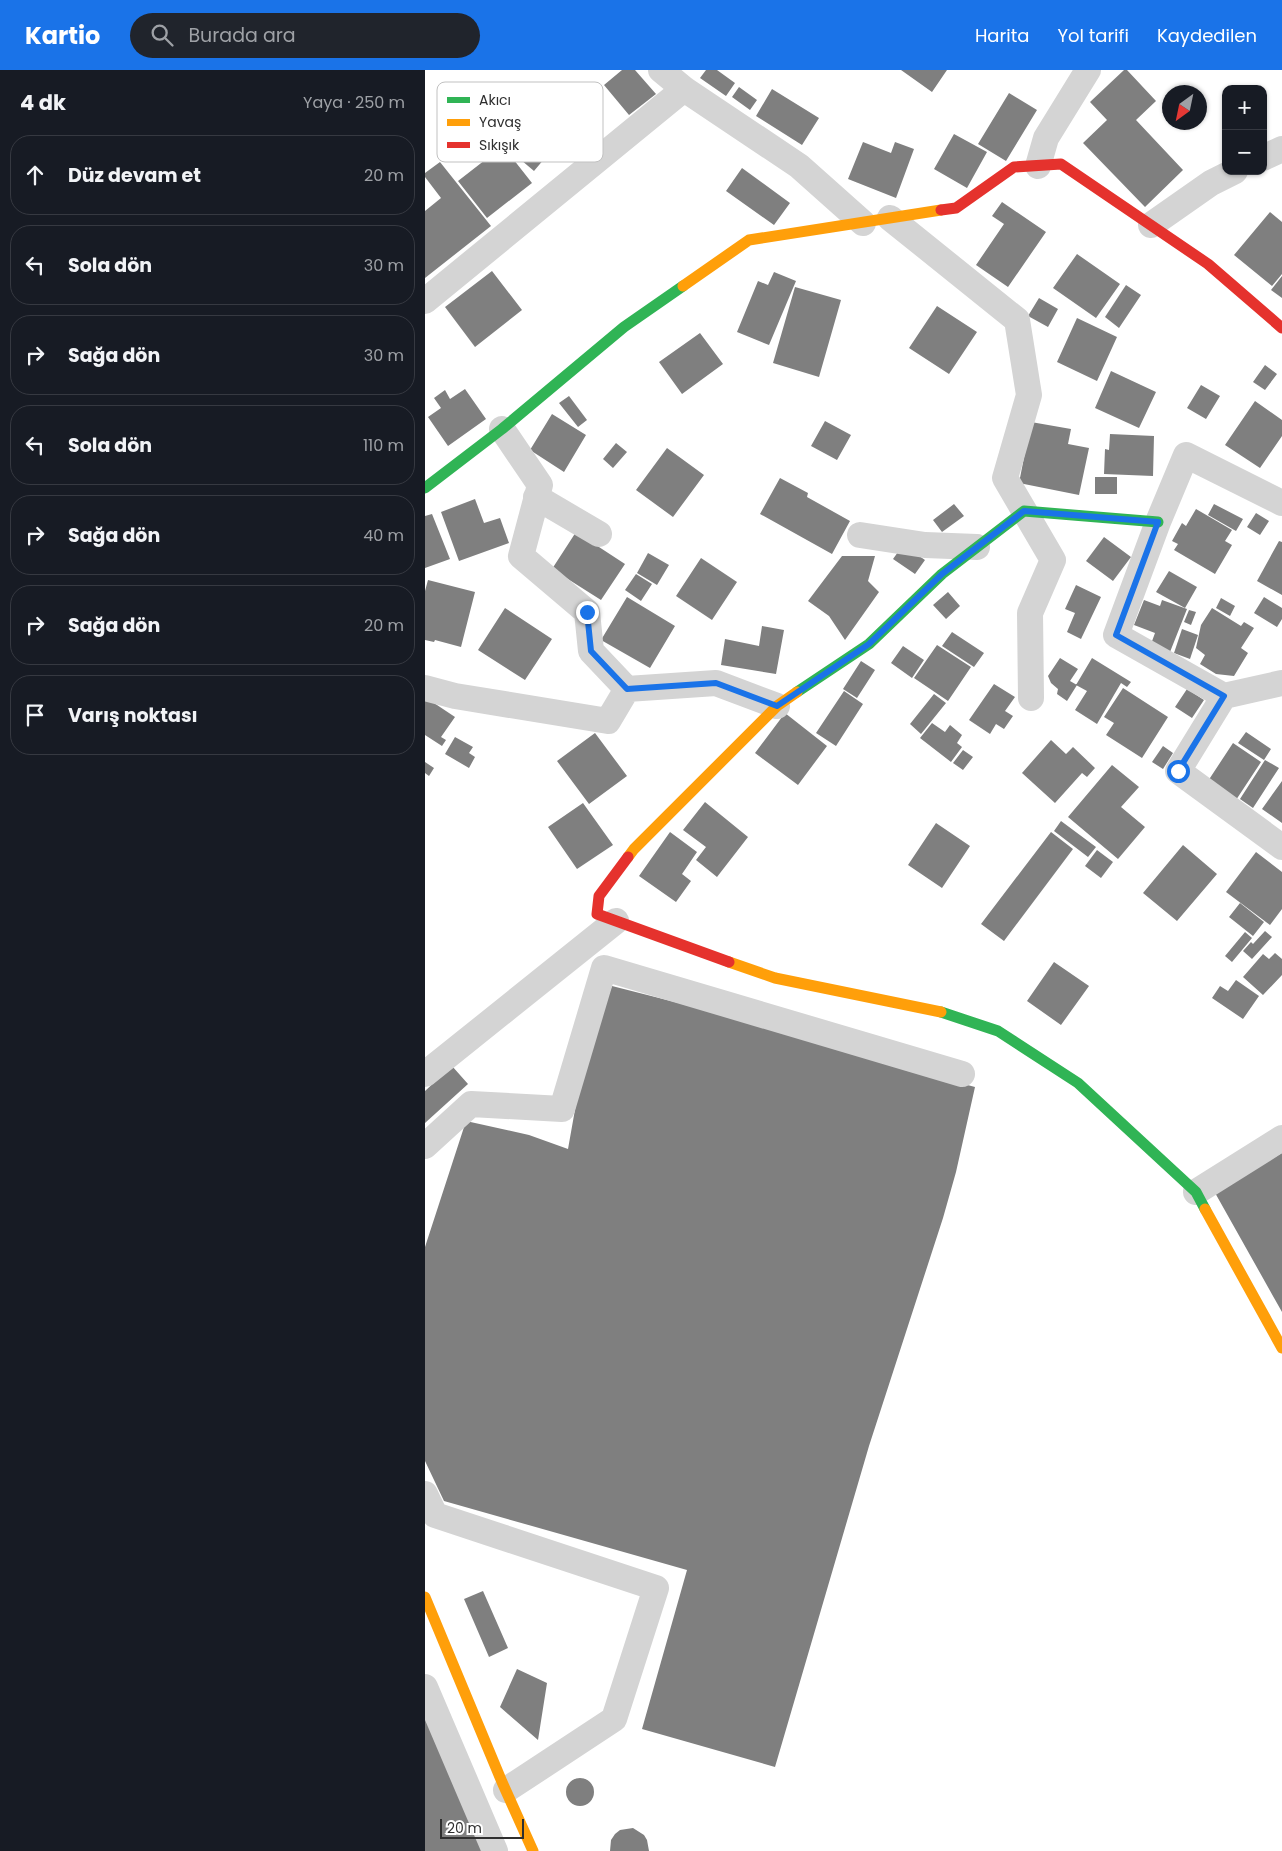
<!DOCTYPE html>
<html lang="tr">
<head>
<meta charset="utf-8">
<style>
  :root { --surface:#171b24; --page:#20242c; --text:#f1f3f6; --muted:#9ea1a6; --line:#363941; --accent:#1a73e8 }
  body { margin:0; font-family:Poppins,sans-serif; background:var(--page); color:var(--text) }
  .controls { position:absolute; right:15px; top:15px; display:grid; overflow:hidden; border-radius:10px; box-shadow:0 1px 4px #0004 }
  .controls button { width:45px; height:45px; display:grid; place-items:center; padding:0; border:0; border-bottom:1px solid var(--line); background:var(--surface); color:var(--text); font:25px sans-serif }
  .compass { position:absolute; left:737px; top:15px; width:45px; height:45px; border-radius:50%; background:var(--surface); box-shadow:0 1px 4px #0004; rotate:213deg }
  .scale { position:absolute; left:15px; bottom:12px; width:84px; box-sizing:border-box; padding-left:5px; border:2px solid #2f2f2f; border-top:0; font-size:14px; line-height:18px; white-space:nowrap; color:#2f2f2f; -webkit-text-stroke:4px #fff; paint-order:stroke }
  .stop { position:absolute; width:15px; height:15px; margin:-11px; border:4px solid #1a73e8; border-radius:50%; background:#fff }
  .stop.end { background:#1a73e8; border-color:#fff; box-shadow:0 1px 5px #0008 }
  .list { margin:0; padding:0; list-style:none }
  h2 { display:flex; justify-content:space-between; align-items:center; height:65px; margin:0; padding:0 20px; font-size:21px }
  h2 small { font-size:16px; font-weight:400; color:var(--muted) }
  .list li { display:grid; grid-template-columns:32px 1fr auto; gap:15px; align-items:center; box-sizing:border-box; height:80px; margin:0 10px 10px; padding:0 10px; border:1px solid var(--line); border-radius:20px }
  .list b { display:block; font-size:19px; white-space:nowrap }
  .list em { font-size:16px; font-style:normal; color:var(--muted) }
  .icon { flex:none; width:28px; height:28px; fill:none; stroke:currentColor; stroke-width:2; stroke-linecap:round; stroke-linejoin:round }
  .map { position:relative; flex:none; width:857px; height:1781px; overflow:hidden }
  header { display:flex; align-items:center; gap:30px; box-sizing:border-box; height:70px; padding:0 25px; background:var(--accent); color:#fff }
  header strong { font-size:24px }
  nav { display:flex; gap:28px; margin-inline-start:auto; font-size:18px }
  .search { width:350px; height:45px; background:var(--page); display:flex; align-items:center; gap:12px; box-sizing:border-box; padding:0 18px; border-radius:28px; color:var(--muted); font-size:19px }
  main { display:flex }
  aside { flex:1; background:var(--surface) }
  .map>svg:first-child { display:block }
  .building { fill:#7f7f7f }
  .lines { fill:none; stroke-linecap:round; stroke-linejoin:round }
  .street { stroke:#d4d4d4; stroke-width:26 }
  .fast { stroke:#30b455; stroke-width:11 }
  .slow { stroke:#ff9f0a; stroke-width:11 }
  .jam { stroke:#e5322d; stroke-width:11 }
  .route { stroke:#1a73e8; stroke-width:6 }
  .key { fill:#fff; stroke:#c1c1c1; stroke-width:1 }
  .key-label { font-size:14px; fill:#2f2f2f }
</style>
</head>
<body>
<header>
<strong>Kartio</strong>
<div class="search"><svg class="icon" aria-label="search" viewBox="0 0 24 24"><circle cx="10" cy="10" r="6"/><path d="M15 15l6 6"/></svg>Burada ara</div>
<nav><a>Harita</a><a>Yol tarifi</a><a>Kaydedilen</a></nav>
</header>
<main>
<aside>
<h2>4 dk<small>Yaya · 250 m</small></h2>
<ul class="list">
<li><svg class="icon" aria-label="ahead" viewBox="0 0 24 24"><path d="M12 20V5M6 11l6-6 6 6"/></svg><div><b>Düz devam et</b></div><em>20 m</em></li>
<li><svg class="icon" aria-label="left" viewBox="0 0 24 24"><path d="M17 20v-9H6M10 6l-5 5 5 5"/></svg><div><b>Sola dön</b></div><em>30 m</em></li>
<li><svg class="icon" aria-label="right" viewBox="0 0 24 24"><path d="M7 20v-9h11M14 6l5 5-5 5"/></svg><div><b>Sağa dön</b></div><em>30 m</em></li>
<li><svg class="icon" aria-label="left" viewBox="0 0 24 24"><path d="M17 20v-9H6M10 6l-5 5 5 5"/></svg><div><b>Sola dön</b></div><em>110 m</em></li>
<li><svg class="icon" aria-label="right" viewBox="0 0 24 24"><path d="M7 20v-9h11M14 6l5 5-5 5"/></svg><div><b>Sağa dön</b></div><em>40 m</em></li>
<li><svg class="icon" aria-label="right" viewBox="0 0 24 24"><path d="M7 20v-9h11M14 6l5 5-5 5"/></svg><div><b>Sağa dön</b></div><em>20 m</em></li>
<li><svg class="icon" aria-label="arrive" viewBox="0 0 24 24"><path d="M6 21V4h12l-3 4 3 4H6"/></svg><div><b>Varış noktası</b></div></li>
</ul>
</aside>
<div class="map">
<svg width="857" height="1781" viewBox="0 0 857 1781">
  <rect width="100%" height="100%" fill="#fff"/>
  <path class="building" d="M197,0H210L231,24L204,45L179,15Z
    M281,0H292L310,13L301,26L275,8Z
    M476,0H522L507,22Z
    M699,0H702L731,31L711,50L758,100L720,137L658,73L682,50L665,32Z
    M314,17L332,30L325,40L307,27Z
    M347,19L394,48L377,75L331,46Z
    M584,23L612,40L581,91L553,74Z
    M79,45L125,82L109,101L64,63Z
    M529,64L562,82L542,118L509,99Z
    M438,72L466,83L470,72L489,79L471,128L423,109Z
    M78,76L107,113L62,148L33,111Z
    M15,92L66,156L0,208V141L16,128L0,107V103Z
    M317,98L365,133L349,155L301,121Z
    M577,132L621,162L583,217L551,195L579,154L567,146Z
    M845,142L857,152V204L847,216L809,185Z
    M652,184L695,214L671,248L628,218Z
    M67,201L97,240L50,277L20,237Z
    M349,202L371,211L344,275L312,262L333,211L343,215Z
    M857,206V228L846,220Z
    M701,215L716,225L694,258L680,247Z
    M370,217L416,230L394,307L348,293Z
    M614,228L633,239L623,257L603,246Z
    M512,236L552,262L524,304L484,278Z
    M652,248L692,267L672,311L632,292Z
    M275,263L298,294L257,324L234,292Z
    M840,295L852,304L840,320L828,312Z
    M686,301L731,322L714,358L670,338Z
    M776,315L795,326L781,349L762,338Z
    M40,319L61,349L23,376L3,347L16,338L9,328L20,320L25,329Z
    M144,326L162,350L153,357L134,333Z
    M830,331L857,350V366L835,398L800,375Z
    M127,344L161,365L139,402L105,380Z
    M400,351L426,365L412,390L386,376Z
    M606,352L646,359L643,374L664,378L654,425L594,413Z
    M685,364L729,366L728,406L679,404L680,379L684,380Z
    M191,373L202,382L188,398L178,389Z
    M242,378L279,405L248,447L211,420Z
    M670,407H692V424H670Z
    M355,408L383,423L382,427L425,451L407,484L335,444Z
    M50,429L59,453L75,448L84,473L34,491L16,442Z
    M529,434L539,446L517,462L508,450Z
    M789,434L818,449L811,461L783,445Z
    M771,439L807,460L800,471L807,475L790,504L749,480L753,474L747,471L757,453L761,456Z
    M831,443L844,451L835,465L822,457Z
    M7,444L25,489L0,498V446Z
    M151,462L200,494L176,530L127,499Z
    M679,467L706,487L688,511L661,491Z
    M854,471L857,472V525L832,511Z
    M478,475L500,490L490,504L468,489Z
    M223,483L244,495L232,515L212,503Z
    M417,486H450L443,511L454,522L420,570L404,546L383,531Z
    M276,488L312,512L287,550L251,526Z
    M744,501L772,517L760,538L731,522Z
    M211,504L227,514L216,531L200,520Z
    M3,510L50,522L36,577L10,570L9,572L0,570V521Z
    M651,515L676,527L656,569L642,562L650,543L640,539Z
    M523,522L535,536L521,549L508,535Z
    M202,527L250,556L225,598L176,570Z
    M839,527L857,538V549L852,557L829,543Z
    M796,528L810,536L805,546L791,538Z
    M719,530L735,536L737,530L762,539L745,582L726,574L730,563L709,555Z
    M80,538L127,569L100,610L53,580Z
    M787,538L816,556L819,552L829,558L816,578L823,583L809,606L791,604L775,594L780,585L771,578L776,555Z
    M764,540L771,542L766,555L759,552Z
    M337,556L359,560L351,604L296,595L300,569L334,576Z
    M757,559L773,565L765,589L749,583Z
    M527,562L559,583L549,597L517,576Z
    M512,575L546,597L523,631L489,608Z
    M478,576L499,590L487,608L466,593Z
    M635,588L653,599L645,611L652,615L642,631L632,624L633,619L626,613L623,606Z
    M667,588L706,612L702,617L696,613L672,654L650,640L662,621L651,615Z
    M436,591L450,600L432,628L418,619Z
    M569,614L590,627L580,641L588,646L579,659L571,654L565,664L544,650Z
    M698,618L743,647L717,688L681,665L689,653L679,647Z
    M762,619L779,630L767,648L750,637Z
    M419,621L438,634L411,676L391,663Z
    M509,624L521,633L496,664L485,654Z
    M0,627L30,647L16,667L21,670L17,676L0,665Z
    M360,643L402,676L373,715L330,683Z
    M507,653L520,662L525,655L537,665L532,673L537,677L526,692L495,668Z
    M821,662L846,679L839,690L813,673Z
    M170,663L202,706L164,734L132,691Z
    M30,667L48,677L44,683L50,687L44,698L20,684Z
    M626,670L641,684L648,677L670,698L662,707L657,703L630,733L597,703Z
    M808,673L836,692L811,730L783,711Z
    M738,676L748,683L738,699L727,692Z
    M538,680L548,687L538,700L528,693Z
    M840,690L854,698L828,738L815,729Z
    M0,692L9,698L4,706L0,703Z
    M687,695L714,717L696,737L720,757L693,789L643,747Z
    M857,711V753L837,739Z
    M280,732L323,767L292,807L271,790L281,777L258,760Z
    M158,733L188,775L152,799L123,757Z
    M636,751L671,777L663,787L629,761Z
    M511,753L545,776L517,818L483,795Z
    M245,762L272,782L257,804L266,811L251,832L214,806Z
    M626,762L648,779L579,871L556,854Z
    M758,775L792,804L752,851L718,823Z
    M672,780L688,792L676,808L660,796Z
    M831,782L857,802V839L845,855L801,822Z
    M815,833L839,852L828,866L804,847Z
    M840,861L847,867L827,889L818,881L826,872L828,874Z
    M820,862L827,868L807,892L800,886Z
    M850,883L857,889V905L838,925L818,907L838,884L844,889Z
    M629,892L664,916L636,955L602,931Z
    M811,910L834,926L818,949L787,928L795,916L803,921Z
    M187,916L403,971L475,997L550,1017L531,1102L518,1148L444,1376L350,1697L217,1659L262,1500L19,1431L0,1391V1177L41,1051L104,1065L143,1079L159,989Z
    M27,996L43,1014L0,1053V1021Z
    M857,1083V1242L789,1121Z
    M58,1521L83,1578L64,1587L39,1529Z
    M92,1599L122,1613L113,1670L75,1637Z
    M0,1637L61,1781H0Z
    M141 1722a14 14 0 1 1 28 0a14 14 0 1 1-28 0Z
    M208,1758L219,1765L222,1770L224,1781H185L186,1770L190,1764L195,1760Z"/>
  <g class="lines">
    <path class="street" d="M236,0L259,19L374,96L438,153
      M838,88L857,79
      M613,96L621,68L663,0
      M465,148L592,250L604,325L580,408L628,490L605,543L606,628
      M726,155L786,113L810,101
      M0,231L259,19
      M77,359L115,415L96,486L162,542L166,581L202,619
      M111,427L174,464
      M857,433L761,385L733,452L691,565L799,626L857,613
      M435,465L500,475L552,477
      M0,618L30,626L183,651L202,619
      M202,619L291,613L352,636
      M799,626L753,701L857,777
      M0,1004L191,851
      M0,1076L46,1034L137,1039L179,898L537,1004
      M771,1122L857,1068
      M0,1424L10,1445L231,1518L189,1649L81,1720
      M0,1617L70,1781"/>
    <path class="fast" d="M0,418L77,359L199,257L258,216
      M372,622L444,574L517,504L599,441L733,452
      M516,942L573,961L653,1013L771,1122L780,1139"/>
    <path class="slow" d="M258,216L324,170L516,140
      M203,787L209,779L352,636L372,622
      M304,892L350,908L516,942
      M780,1139L857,1278
      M0,1527L77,1712L108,1781"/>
    <path class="jam" d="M516,140L531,138L589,97L636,94L783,194L857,258
      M203,787L174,826L172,844L304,892"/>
  </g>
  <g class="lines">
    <path class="route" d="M162,542L166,581L202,619L291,613L352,636L444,574L517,504L599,441L733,452L691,565L799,626L753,701"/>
  </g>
  <rect x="12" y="12" width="166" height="80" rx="8" class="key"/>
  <rect x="22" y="27" width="23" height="6" fill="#30b455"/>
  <rect x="22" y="49" width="23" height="7" fill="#ff9f0a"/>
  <rect x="22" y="72" width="23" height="6" fill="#e5322d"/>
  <g class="key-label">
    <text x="54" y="35">Akıcı</text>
    <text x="54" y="57">Yavaş</text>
    <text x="54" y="80">Sıkışık</text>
  </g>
</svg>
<div class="controls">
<button>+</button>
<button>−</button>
</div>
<svg class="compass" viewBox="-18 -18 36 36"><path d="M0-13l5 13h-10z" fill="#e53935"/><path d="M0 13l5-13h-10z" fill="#9ea1a6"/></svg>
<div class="scale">20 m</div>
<div class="stop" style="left:753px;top:701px"></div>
<div class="stop end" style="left:162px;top:542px"></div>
</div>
</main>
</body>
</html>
